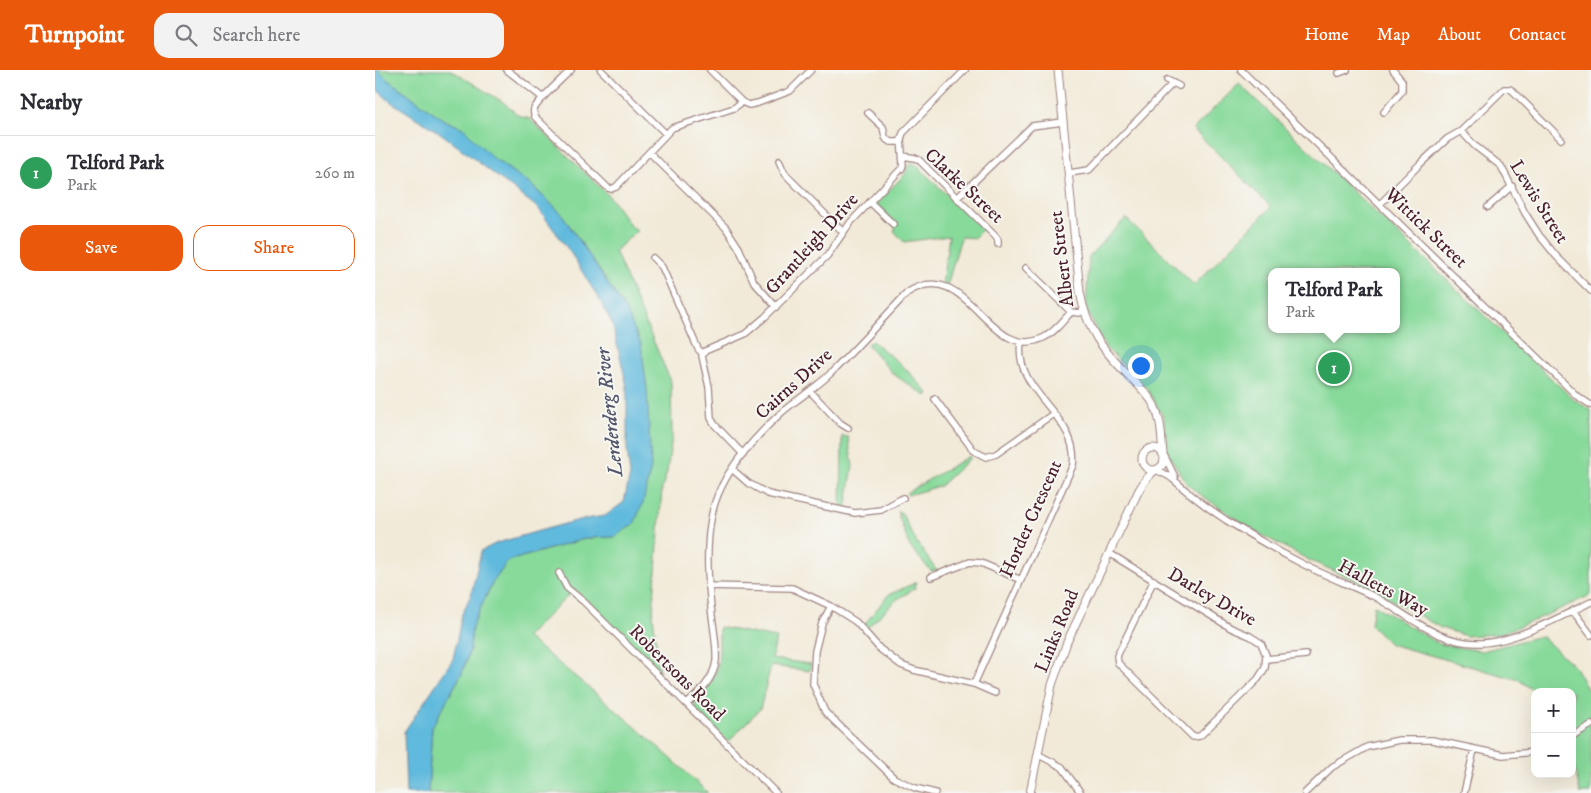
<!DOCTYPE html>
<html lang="en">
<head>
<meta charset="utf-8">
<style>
  :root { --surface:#fff; --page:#f2f2f3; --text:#2b2b33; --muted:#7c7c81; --line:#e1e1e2; --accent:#ea580c }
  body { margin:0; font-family:"IM FELL DW Pica",serif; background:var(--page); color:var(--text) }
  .controls { position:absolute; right:15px; bottom:15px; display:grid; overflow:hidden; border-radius:10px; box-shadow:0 5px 20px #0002 }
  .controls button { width:45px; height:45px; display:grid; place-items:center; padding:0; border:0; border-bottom:1px solid var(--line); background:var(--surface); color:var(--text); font:25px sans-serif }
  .you { position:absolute; left:765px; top:295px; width:18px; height:18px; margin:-12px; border:4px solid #fff; border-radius:50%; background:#1a73e8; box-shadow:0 0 0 8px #1a73e833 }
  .badge { display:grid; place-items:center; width:32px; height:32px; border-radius:50%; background:var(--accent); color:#fff; font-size:16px; font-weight:700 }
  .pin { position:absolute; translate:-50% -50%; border:2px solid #fff; box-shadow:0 1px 5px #0006 }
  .popup { position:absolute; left:893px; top:198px; width:132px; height:65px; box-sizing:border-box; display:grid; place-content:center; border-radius:10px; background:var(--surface); filter:drop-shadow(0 1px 4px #0005); font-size:16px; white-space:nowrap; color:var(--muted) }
  .popup b { font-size:19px; color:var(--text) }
  .popup::after { content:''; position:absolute; left:50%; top:100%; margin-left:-10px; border:10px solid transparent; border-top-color:var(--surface) }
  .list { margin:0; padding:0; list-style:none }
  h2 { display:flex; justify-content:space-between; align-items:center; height:65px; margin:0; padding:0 20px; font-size:21px }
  h2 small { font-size:16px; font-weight:400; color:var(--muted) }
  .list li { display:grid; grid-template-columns:32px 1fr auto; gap:15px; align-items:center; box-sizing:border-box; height:75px; padding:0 20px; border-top:1px solid var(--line) }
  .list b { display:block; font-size:19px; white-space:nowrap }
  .list p { margin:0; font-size:16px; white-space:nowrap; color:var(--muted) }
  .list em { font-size:16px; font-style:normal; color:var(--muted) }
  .actions { display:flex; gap:10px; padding:15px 20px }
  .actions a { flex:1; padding:11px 0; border:1px solid var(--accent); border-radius:15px; text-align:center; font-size:18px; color:var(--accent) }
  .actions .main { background:var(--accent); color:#fff }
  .icon { flex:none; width:28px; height:28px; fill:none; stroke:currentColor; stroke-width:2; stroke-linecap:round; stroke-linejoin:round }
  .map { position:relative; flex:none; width:1216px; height:723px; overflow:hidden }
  header { display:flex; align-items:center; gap:30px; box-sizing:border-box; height:70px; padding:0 25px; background:var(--accent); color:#fff }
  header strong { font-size:24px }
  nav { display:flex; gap:28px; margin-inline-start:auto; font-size:18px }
  .search { width:350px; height:45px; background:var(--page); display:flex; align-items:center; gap:12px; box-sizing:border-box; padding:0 18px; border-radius:15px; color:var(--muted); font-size:19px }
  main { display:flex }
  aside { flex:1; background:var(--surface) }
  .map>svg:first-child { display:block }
  .green { fill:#88da9b; stroke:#697c63; fill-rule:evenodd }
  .water { fill:#60badd; stroke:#556c84 }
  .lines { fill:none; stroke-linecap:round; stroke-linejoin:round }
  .minor-casing { stroke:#9e8482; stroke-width:8 }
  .tertiary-casing { stroke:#9e8482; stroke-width:9 }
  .minor { stroke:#fff; stroke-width:5.5 }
  .tertiary { stroke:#fff; stroke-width:7 }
  .labels { text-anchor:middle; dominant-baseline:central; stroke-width:4; stroke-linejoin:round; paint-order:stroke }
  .street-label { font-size:19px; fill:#4a1f2b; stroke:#f6f6f2 }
  .water-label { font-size:20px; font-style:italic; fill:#525569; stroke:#f6f6f2 }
</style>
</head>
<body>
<header>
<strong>Turnpoint</strong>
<div class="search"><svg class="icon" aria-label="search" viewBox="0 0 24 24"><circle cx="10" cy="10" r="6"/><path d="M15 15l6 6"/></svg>Search here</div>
<nav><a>Home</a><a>Map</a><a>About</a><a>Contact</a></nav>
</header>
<main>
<aside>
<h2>Nearby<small></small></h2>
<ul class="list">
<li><span class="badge" style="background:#2e9e5b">1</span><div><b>Telford Park</b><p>Park</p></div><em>260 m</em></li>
</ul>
<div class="actions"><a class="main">Save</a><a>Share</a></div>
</aside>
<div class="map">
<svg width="1216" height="723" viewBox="0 0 1216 723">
  <rect width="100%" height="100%" fill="#f6f6f2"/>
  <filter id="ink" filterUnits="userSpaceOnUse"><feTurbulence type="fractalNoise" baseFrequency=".02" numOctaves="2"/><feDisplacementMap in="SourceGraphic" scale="10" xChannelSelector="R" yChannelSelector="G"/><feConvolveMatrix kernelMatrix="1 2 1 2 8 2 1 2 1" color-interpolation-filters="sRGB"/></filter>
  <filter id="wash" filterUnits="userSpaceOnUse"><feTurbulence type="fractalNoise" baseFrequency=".0096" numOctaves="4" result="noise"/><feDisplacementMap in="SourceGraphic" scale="20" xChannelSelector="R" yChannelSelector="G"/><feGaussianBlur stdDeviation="1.12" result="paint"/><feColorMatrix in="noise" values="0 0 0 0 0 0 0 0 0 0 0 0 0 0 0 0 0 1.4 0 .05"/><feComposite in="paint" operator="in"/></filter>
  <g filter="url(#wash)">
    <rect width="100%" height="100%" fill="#f2ead8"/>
    <path class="green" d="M3,0H76L128,32L143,45L155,49L233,125L255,155L262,161L240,181L296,312L297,367L292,402L287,418L278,544L284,602L200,519L151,567C214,617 275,667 333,723H53L57,657L87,603L95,580L97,557L105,539L118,512L133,491L213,468L239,467L259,454L266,274L250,239L186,143L156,115L118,88L88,58L69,50L12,9Z
      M864,14L1198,329L1216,340V525L1158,551L1124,564L1091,566L1066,558L985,512L936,491L881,462L823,423L811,413L793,383L789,375V348L773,320L730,277L711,239L714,186L751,148L819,215L896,137L818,59ZM896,202H1022V259H896Z
      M535,94H540L608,159L599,168L586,167L572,216L567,214L574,166L529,172L519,161L521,158L501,137V134L531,103L532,98Z
      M497,271L527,295L554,324L551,326L518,304L492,274Z
      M467,366L473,367L478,396L471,440H466Z
      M594,386L595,388L565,416L533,425L531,423Z
      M522,442H526L542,473L562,501H556L535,477Z
      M542,512L539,519L521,530L492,558L489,555L513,525Z
      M999,535L1064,574L1107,581L1166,566L1200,597L1216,626V723H1205L1197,686V622H1160L1144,610L1015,574L996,555Z
      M344,557L401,568L397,589L436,594L435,601L396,596L385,639L353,672L320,639V631C347,607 344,590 344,557Z"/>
    <path class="water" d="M0,0H3L12,9L69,50L88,58L118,88L156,115L186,143L250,239L266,274L272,319L276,397L268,433L259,454L239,467L213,468L133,491L118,512L105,539L97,557L95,580L87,603L57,657L53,723H31L29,662L78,589L87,544L96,525L106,481L122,473L171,459L204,450L230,446L249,432L255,405L252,379V316L237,253L226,232L195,182L163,138L68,65L16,32L0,18Z"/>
  </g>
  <g filter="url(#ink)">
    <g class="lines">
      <defs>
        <path id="minor" d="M132,0L168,28
          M196,0C187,9 165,28 159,39C158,43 159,43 160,47L233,118L236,119L241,117L297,58L359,38L367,32L374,35L383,33L415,21L436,0
          M226,0L291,64
          M335,0L367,32
          M866,0L1202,326L1216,335
          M964,3L972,0
          M792,10L804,16
          M1009,42L1027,21V11L1018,0
          M493,43L508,57L510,67L512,70L516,72H526
          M1086,61L1100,76L1126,96L1150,143L1164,165L1182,187L1216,221
          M274,82L351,158L364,178L379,212L401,237
          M528,86L540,88L544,90L621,167L623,170V174
          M404,91L409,102L413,107L468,162
          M694,103L714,100L798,13
          M582,128L657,56L688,52
          M495,132L518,154
          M1005,134L1044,95L1072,69L1086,61L1129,19H1135L1138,21L1186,69
          M1113,137L1137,116
          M278,188L287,197L323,279L328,284
          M651,198L696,242
          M435,321L465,353L473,358
          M560,329L599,381L611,387L621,384L678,344
          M368,384L340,355L336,348L334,317L327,286L330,281L370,264L390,247L452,186L475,153L527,98L528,95L526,69L528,63L590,0
          M790,387L800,407
          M357,399L373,413L393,424L480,443L506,440L528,428
          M780,400C797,405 801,413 814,423C826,433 839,442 851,450C875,465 899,479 924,492C948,505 975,515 1000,527C1034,545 1064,575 1106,573C1139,572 1185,547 1216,532
          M734,483L856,558L875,566L886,573L891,585L890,598L883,609L825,666L818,667L743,593L742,586L779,510
          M184,503L192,518L209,532L401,723
          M556,507L595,492L606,493L646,510
          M333,516L417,518L456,536L481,552L505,579L526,595L539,600L599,614L620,623
          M456,536L447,553L440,581L439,597L438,614L450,642L519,708L540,718L560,723
          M1198,541L1216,565
          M891,589L931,585
          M599,614L698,395C705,345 638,324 646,272
          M312,634C324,623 339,609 341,591C342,577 339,561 337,546C333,513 330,477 337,444C345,405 377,370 406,343C422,329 441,318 456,303C482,277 507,250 532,223C592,183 613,294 668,268C679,263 688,251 696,242L704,243L708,241
          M1197,666L1216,655
          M664,685L687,697L706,723
          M930,723L957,697L992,677L1024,670H1057L1128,685L1160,682
          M1089,723L1099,680"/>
        <path id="tertiary" d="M683,0L705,222C712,261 727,279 754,306C763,315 773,324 779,335C787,351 786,366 788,383
          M767 389a11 11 0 1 1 22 0a11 11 0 1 1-22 0Z
          M655,723L677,615L692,572L764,420L771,409L780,400"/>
      </defs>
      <use href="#minor" class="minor-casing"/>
      <use href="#tertiary" class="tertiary-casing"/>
      <use href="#minor" class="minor"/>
      <use href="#tertiary" class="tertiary"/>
    </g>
  </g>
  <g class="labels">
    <g class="street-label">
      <text transform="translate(589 116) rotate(43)">Clarke Street</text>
      <text transform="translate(1164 132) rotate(58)">Lewis Street</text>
      <text transform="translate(1051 158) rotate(44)">Wittick Street</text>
      <text transform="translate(437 174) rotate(-48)">Grantleigh Drive</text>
      <text transform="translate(687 189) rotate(-97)">Albert Street</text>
      <text transform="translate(419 314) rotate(-42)">Cairns Drive</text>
      <text transform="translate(656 449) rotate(-66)">Horder Crescent</text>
      <text transform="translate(1008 518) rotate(28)">Halletts Way</text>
      <text transform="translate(837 527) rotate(30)">Darley Drive</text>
      <text transform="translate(682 561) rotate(-68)">Links Road</text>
      <text transform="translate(302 603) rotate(45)">Robertsons Road</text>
    </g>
    <g class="water-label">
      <text transform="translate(235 342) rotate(-96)">Lerderderg River</text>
    </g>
  </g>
</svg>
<div class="controls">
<button>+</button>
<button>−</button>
</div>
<div class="you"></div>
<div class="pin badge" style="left:959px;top:298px;background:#2e9e5b">1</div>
<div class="popup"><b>Telford Park</b>Park</div>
</div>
</main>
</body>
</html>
